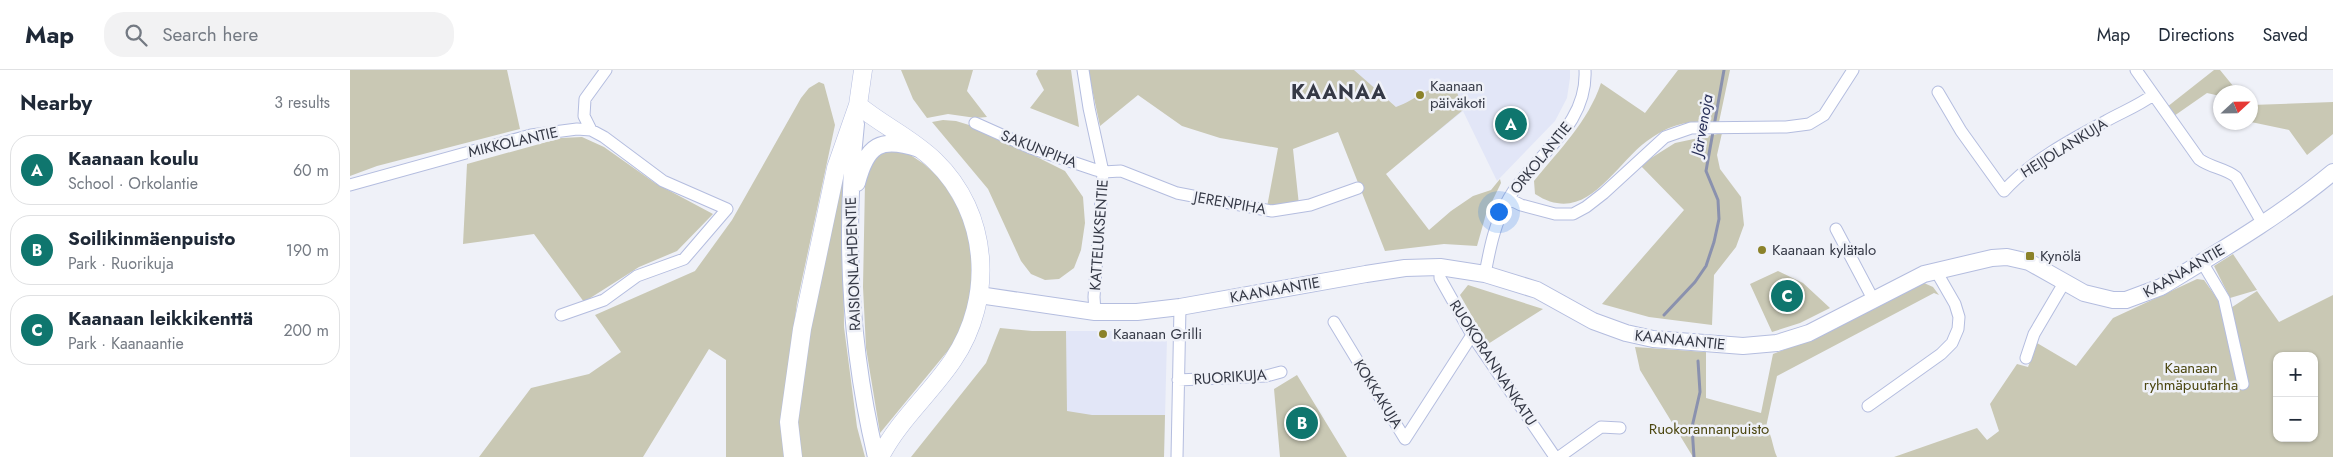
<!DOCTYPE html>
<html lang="en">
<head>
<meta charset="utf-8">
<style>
  :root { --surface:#fff; --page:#f2f2f3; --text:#1f2937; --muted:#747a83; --line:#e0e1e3; --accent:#0f766e }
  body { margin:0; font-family:Jost,sans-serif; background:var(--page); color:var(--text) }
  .controls { position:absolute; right:15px; bottom:15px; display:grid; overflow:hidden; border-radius:10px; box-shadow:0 1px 4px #0004 }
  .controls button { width:45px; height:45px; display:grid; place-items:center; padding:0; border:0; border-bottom:1px solid var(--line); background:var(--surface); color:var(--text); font:25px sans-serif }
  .compass { position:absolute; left:1863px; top:15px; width:45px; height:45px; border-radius:50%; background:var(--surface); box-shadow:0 1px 4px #0004; rotate:68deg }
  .you { position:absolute; left:1148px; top:141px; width:18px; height:18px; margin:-12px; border:4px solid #fff; border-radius:50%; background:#1a73e8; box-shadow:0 0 0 8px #1a73e833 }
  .badge { display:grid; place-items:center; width:32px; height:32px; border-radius:50%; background:var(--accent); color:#fff; font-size:16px; font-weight:700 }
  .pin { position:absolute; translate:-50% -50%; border:2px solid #fff; box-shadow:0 1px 5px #0006 }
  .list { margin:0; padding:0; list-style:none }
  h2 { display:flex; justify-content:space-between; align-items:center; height:65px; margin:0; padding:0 20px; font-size:21px }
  h2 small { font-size:16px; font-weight:400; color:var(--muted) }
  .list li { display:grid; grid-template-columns:32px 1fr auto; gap:15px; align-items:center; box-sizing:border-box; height:70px; margin:0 10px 10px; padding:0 10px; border:1px solid var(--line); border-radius:20px }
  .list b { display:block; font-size:19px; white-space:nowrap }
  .list p { margin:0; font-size:16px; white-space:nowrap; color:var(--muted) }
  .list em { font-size:16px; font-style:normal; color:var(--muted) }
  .icon { flex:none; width:28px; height:28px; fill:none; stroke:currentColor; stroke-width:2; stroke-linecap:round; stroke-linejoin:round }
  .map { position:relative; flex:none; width:1983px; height:387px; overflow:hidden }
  header { display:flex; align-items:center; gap:30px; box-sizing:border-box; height:70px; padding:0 25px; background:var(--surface); border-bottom:1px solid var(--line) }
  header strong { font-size:24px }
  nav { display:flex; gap:28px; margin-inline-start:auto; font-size:18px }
  .search { width:350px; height:45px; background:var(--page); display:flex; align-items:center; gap:12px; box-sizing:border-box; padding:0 18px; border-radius:20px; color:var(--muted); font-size:19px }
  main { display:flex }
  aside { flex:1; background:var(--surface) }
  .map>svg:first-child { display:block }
  .built { fill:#e2e6f7 }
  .green { fill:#c9c8b4; fill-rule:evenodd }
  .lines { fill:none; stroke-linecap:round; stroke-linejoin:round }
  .stream { stroke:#8a91ae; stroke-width:3 }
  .street-casing { stroke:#b4bddf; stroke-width:13 }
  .secondary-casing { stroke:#b4bddf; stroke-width:18 }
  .primary-casing { stroke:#b4bddf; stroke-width:19 }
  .street { stroke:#fff; stroke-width:11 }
  .secondary { stroke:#fff; stroke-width:16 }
  .primary { stroke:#fff; stroke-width:18 }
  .poi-dot { fill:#8b822a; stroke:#eff1f8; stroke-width:2 }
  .labels { text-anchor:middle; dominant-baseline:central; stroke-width:5; stroke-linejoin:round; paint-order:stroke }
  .poi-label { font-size:15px; fill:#353946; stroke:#eff1f8; text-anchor:start }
  .street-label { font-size:15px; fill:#353946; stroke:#eff1f8 }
  .park-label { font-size:15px; fill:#4c4710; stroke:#eff1f8 }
  .water-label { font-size:16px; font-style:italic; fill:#293059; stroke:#eff1f8 }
  .district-label { font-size:20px; font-weight:bold; letter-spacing:1px; fill:#353946; stroke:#eff1f8 }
</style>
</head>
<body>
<header>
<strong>Map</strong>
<div class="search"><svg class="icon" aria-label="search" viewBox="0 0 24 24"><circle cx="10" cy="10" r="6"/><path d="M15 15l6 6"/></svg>Search here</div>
<nav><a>Map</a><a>Directions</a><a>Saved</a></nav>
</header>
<main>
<aside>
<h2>Nearby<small>3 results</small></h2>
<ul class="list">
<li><span class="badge">A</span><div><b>Kaanaan koulu</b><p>School · Orkolantie</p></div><em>60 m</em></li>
<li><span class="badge">B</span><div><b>Soilikinmäenpuisto</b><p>Park · Ruorikuja</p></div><em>190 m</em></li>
<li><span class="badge">C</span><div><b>Kaanaan leikkikenttä</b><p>Park · Kaanaantie</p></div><em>200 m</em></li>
</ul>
</aside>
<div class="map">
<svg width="1983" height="387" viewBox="0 0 1983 387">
  <rect width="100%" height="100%" fill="#eff1f8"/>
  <path class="built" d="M1001,0H1220V8L1217,28L1205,51L1147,111L1113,41L1082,66Z
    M682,261H811L817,268L814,387H742L662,272Z"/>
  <path class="green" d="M0,0H157L170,59L27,96L0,106Z
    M551,0H623L617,21L637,47L626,48L598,44L577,48L563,29Z
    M688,0H721L729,57L680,38L694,20L686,4Z
    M738,0H1004L1046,37C1066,30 1083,13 1104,13L1113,40L1036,104L1079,160L1101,141L1123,126L1141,120L1150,109L1151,113L1136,144L1127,176L1094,174L1035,181L988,62L943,79L949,135L917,137L928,78L870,68L832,56L788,25L750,56Z
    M1328,0H1380L1369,52C1340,50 1321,53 1297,71C1262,97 1236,157 1185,124L1184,111C1209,80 1238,52 1251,13L1295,43Z
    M1864,0H1870L1888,22H1870V26L1857,23L1824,46L1817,37Z
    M469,12L474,14L485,55L447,233L434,328L437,387H376V290L359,279L293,387H129L181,318L239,304L271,282L245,245L345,201L382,150L451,28L459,18Z
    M1983,32V64L1957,85L1939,60L1901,52V35Z
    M593,50L606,51L629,58L715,101L733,127L735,153L731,180L724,198L709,209L695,210L681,204L671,191L638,119L582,52Z
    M1372,63L1367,85L1370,99L1391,127L1394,155L1386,177L1364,205L1362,255L1299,247L1252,234L1334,140L1290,95L1325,73Z
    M232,67L254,77L305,113L363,144L327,181L289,197L234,232L184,164L113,174L117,94L211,68Z
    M540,81L556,82L574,94L591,109L613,146L624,184L621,227L605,275L596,283L530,363L516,278L513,217L515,113L521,92L533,83Z
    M493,102L494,257L507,357L515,387H448L447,327Z
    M1883,184L1907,220L1880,228L1864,196Z
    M1428,201L1453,213L1480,238L1450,253L1422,262L1400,214Z
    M1847,209L1854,210L1876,241L1907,221L1929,252L1983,225V387H1544L1627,358L1637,370L1649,361L1640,334L1667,294L1678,297L1687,273L1726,296L1763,248ZM1927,286H1964V368H1927Z
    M1574,213L1583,217L1589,225L1584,223L1427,306L1416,357C1423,367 1422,376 1427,387H1343L1290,300L1285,277L1356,282V328L1411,343L1423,284L1462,269Z
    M1118,215L1193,239L1138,274L1110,225Z
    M650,258L682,261H716L717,341L742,345H815L814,387H561L636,293Z
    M947,305L997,387H930L924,319Z"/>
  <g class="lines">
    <path class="stream" d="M1314,245L1345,212L1356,196L1364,172L1369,149L1368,130L1356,101L1374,0
      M1344,387L1342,357L1350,322L1348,291"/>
    <defs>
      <path id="street" d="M733,0L739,38L753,102L744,227L745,242
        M1786,0L1849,89C1861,98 1875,98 1886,107L1913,154
        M1588,22L1611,61L1654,121C1681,91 1720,70 1756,51C1772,42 1788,36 1803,25
        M625,53L681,78L746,100L753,102L771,101L827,123L922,141L960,135L1008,118
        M241,60L234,46L235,29L256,0
        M0,115L181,65L227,59L241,60L254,67L313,111L377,139L334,189L287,206L254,230L211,245
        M1159,129L1171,135L1205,144H1223L1236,137L1254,123L1315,67L1341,58L1436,57L1459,54L1474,45L1503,0
        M1486,159L1523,229
        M1852,192L1874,229L1893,314
        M1090,197V208L1122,265L1205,387
        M1135,204C1140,177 1145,152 1159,128C1184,85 1238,57 1235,0
        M984,252L1055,369L1122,265
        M1676,288L1684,264L1714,213
        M828,310L916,306L931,302
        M1518,336L1591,284L1602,273L1608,259L1609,247L1605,234L1586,201
        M827,387L830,237
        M1209,387L1251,357L1270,358"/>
      <path id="secondary" d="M506,54C494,165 500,278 526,387
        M507,113C517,75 530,66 569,79
        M629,225L745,242H787L830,237L1016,204L1055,198L1090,197L1135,204L1187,220L1243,251L1276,263L1303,269L1393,276L1427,273L1459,263L1574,204L1642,188L1657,187L1679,192L1734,223L1763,230H1776L1811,217C1870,181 1930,146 1983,102"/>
      <path id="primary" d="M508,35C533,56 560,67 585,91C639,143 645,228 603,290C581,323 548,351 530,387
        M443,387L439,352L452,259L486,98L508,35L513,0"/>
    </defs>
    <use href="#street" class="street-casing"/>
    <use href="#secondary" class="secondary-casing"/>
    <use href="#primary" class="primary-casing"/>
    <use href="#street" class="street"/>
    <use href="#secondary" class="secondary"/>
    <use href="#primary" class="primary"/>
  </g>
  <g class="poi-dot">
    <circle cx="1070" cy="25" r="5"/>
    <circle cx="1412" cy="180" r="5"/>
    <rect x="1675" y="181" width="10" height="10" rx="2.5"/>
    <circle cx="753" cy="264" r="5"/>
  </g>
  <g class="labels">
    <g class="poi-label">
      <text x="1080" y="16">Kaanaan<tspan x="1080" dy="17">päiväkoti</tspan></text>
      <text x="1422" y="180">Kaanaan kylätalo</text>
      <text x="1690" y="186">Kynölä</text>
      <text x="763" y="264">Kaanaan Grilli</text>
    </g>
    <g class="street-label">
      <text transform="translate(163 72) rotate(-13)">MIKKOLANTIE</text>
      <text transform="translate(1714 78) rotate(-32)">HEIJOLANKUJA</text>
      <text transform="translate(689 79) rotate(21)">SAKUNPIHA</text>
      <text transform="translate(1191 88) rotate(-51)">ORKOLANTIE</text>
      <text transform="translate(880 133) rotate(10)">JERENPIHA</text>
      <text transform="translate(749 165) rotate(-86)">KATTELUKSENTIE</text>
      <text transform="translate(503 194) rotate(-92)">RAISIONLAHDENTIE</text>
      <text transform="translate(1834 201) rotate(-30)">KAANAANTIE</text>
      <text transform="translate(925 220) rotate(-10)">KAANAANTIE</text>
      <text transform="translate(1330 270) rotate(6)">KAANAANTIE</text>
      <text transform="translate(1143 293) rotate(57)">RUOKORANNANKATU</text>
      <text transform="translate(880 307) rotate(-4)">RUORIKUJA</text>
      <text transform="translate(1028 324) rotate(58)">KOKKAKUJA</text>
    </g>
    <g class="park-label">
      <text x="1841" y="298">Kaanaan<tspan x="1841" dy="17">ryhmäpuutarha</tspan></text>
      <text x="1359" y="359">Ruokorannanpuisto</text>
    </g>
    <g class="water-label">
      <text transform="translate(1352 55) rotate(-80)">Järvenoja</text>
    </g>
    <g class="district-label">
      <text x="989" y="22">KAANAA</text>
    </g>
  </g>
</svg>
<div class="controls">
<button>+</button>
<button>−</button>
</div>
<svg class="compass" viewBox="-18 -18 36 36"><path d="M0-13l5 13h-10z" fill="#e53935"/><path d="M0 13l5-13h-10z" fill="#747a83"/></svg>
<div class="you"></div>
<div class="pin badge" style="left:1161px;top:54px">A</div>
<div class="pin badge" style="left:952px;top:353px">B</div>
<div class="pin badge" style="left:1437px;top:226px">C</div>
</div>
</main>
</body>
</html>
